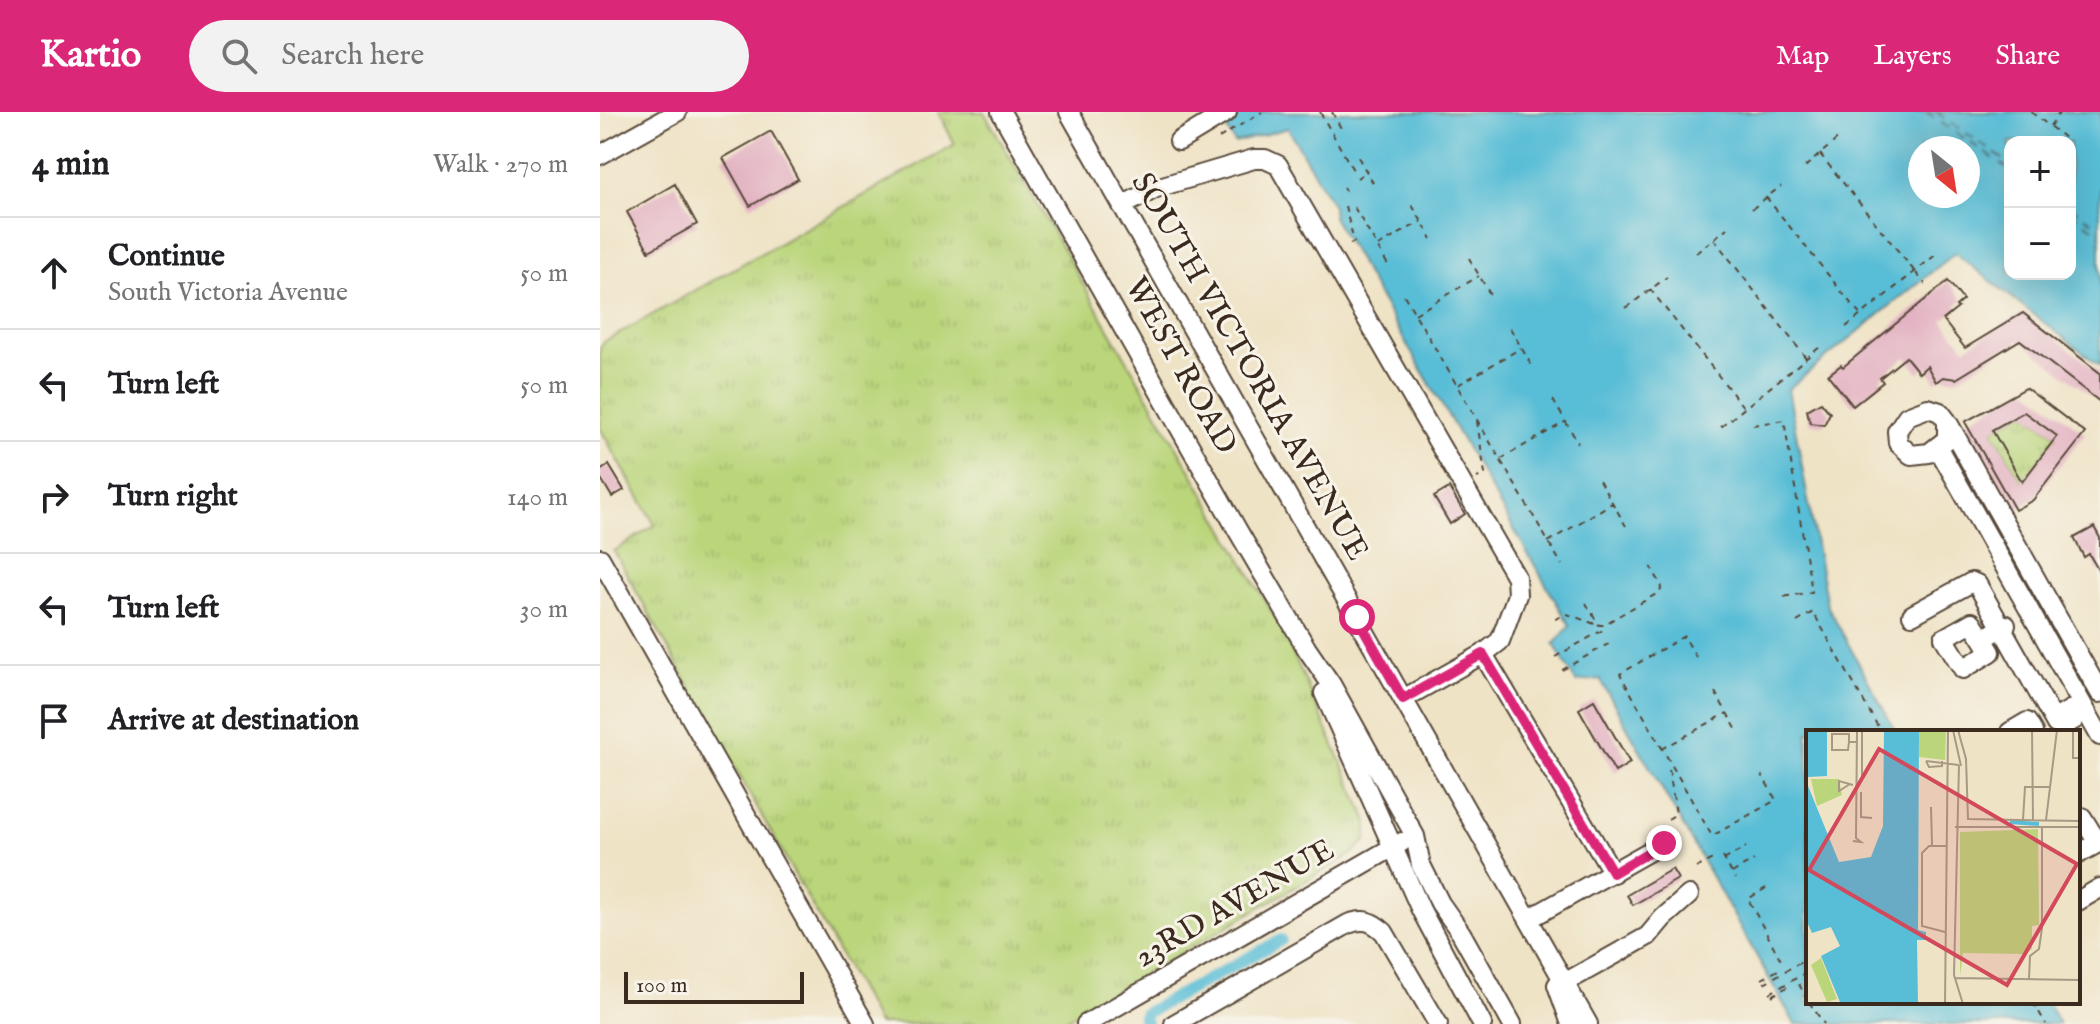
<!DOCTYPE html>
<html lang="en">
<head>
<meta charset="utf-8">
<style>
  :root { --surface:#fff; --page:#f2f2f2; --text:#202124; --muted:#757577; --line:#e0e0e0; --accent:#db2777 }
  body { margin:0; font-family:"IM FELL English",serif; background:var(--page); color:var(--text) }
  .controls { position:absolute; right:24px; top:24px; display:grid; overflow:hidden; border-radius:16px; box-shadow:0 8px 32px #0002 }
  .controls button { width:72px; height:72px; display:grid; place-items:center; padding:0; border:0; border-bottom:2px solid var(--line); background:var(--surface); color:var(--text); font:40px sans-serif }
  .compass { position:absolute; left:1308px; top:24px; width:72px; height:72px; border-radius:50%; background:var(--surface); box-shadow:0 8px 32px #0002; rotate:150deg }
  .scale { position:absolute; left:24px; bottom:20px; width:180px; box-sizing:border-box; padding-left:8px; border:4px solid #3b2a1e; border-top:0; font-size:22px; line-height:28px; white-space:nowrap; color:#3b2a1e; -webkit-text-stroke:6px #f7f3e8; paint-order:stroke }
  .stop { position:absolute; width:24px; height:24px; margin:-18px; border:6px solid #db2777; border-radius:50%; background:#fff }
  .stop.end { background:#db2777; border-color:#fff; box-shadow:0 2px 8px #0008 }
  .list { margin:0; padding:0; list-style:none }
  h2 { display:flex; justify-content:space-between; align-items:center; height:104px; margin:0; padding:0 32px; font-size:34px }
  h2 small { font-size:26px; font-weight:400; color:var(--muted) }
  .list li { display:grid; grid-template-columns:52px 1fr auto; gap:24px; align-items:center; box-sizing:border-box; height:112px; padding:0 32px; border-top:2px solid var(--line) }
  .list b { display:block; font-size:30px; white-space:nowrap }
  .list p { margin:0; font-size:26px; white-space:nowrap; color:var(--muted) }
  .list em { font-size:26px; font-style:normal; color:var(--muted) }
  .icon { flex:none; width:44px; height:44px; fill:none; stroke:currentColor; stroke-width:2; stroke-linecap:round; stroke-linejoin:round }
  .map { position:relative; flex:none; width:1500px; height:912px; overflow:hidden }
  header { display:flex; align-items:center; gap:48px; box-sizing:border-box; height:112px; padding:0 40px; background:var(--accent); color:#fff }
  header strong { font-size:38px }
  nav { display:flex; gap:44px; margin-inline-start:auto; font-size:28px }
  .search { width:560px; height:72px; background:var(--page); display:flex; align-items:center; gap:20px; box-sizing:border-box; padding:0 28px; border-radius:44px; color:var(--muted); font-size:30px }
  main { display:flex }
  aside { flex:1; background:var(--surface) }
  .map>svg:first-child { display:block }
  .grass { fill:url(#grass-tufts); stroke:#7a804c; stroke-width:2 }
  .water { fill:#58bdd6; stroke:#4a747a; stroke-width:2; fill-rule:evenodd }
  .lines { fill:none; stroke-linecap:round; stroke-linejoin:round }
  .canal { stroke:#58bdd6; stroke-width:12 }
  .ferry { stroke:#445655; stroke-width:2; stroke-dasharray:10 8; stroke-linecap:butt }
  .building { fill:#e3b2c2; fill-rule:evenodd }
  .minor-casing { stroke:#564637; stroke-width:22 }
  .path { stroke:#564637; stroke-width:2; stroke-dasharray:6 6; stroke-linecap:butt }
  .minor { stroke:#fff; stroke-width:18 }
  .route { stroke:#db2777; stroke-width:10 }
  .labels { text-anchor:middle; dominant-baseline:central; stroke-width:6; stroke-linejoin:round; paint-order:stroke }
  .street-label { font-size:32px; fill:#3b2a1e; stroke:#f7f3e8 }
  .inset-river { fill:none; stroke:#58bdd6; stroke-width:4 }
  .inset-road { fill:none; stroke:#a79983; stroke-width:2 }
  .view { fill:#d1495b; fill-opacity:0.15; stroke:#d1495b; stroke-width:4 }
  .inset-edge { fill:none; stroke:#3b2a1e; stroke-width:4 }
</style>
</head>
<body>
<header>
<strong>Kartio</strong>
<div class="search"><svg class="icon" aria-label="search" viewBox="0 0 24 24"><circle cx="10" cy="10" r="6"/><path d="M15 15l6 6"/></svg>Search here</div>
<nav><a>Map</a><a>Layers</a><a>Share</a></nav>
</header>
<main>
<aside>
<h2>4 min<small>Walk · 270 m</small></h2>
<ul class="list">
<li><svg class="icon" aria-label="ahead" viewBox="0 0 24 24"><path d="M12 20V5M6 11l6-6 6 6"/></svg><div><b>Continue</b><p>South Victoria Avenue</p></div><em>50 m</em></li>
<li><svg class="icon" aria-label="left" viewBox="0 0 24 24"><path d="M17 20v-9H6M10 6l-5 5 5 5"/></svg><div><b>Turn left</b></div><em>50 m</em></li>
<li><svg class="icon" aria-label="right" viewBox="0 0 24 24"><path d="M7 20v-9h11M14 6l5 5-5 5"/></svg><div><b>Turn right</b></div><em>140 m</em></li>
<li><svg class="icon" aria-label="left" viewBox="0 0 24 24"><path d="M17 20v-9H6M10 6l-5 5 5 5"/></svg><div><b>Turn left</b></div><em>30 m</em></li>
<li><svg class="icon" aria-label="arrive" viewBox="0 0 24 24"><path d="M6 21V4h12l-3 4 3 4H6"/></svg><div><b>Arrive at destination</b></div></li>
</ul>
</aside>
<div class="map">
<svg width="1500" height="912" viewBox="0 0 1500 912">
  <defs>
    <pattern id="grass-tufts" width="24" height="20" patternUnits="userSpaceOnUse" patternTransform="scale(2)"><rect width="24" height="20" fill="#bad57a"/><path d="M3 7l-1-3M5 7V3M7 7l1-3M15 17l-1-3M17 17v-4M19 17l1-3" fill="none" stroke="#a1b769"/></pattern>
  </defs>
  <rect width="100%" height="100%" fill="#f7f3e8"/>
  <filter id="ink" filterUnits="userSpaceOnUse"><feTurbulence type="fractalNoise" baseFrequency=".0125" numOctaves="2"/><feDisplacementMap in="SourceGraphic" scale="16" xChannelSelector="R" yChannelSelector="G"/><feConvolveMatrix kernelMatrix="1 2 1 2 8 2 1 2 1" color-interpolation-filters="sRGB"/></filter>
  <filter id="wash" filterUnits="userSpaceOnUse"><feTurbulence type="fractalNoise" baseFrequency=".006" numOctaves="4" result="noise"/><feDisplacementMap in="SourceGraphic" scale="32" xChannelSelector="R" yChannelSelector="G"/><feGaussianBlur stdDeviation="1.8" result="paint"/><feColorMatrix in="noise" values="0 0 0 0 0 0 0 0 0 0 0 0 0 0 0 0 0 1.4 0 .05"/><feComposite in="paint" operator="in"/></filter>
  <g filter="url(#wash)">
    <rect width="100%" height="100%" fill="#efe3c6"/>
    <path class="grass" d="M338,0H384L684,521L768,710L766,729L752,742L458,912H278L14,439L55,413L0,316V235L4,230L355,32Z
      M1424,300L1457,324L1422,370L1392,318Z"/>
    <path class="water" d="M617,0H1500V254L1355,141L1188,277L1227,493L1296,620H1208V890H1447L1459,912H1195L1000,567L976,570L954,532L970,514L733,105V94L688,16L635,31ZM1410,30H1470V162H1410ZM1320,36H1368V84H1320Z"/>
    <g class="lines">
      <path class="canal" d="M546,910L543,907L546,901L681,828"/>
      <path class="ferry" d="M1326,0L1410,58
        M1336,0L1410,52
        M1470,94L1500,115
        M1470,100L1500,121"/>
    </g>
    <g id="blocks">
      <path class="building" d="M171,19L198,67L150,94L123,46Z
        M75,72L97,112L49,139L27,100Z
        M1348,169L1363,188L1356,194L1358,196L1343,208L1365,236L1423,201L1500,261V290L1420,228L1356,267L1343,265L1336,270L1327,254L1319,261L1306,245L1280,266L1283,270L1253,294L1228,263L1241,253L1243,255Z
        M1426,276L1485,321L1433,388L1415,398L1365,310ZM1424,300L1457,324L1422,370L1392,318Z
        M1221,290L1230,301L1224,313L1210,311L1207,298Z
        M9,353L24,378L12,385L0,365V359Z
        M849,376L865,402L850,412L834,385Z
        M1494,415L1500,426V461L1489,442L1484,445L1474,426Z
        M994,588L1030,651L1015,660L979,597Z
        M1072,757L1078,767L1033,793L1027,783Z"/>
    </g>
  </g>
  <g filter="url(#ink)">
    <use href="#blocks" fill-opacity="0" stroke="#564637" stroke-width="2"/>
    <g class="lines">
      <defs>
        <path id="minor" d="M401,0L638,419L707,537L731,572L815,724L821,753L840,791L861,821L912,912
          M469,0L988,912
          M579,29L627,0
          M0,43L77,0
          M522,94L556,76L654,47H665L678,53L916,465L917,483L900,529L883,542L803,587
          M1347,309V327L1329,341L1311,343L1298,331L1297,319L1307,304L1328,296L1340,300L1347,309L1500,581
          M1338,336L1500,624
          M0,446L265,912
          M1312,503L1372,470L1377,472L1456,612
          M1383,527L1372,510L1344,526L1363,557L1391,540L1383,527L1406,513
          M883,542L1013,761
          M724,581L821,798L882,912
          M1475,602L1470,598L1460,604L1458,611L1465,613L1474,608L1475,602L1485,597
          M1410,620L1427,610L1433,620
          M1478,707L1482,705L1498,731L1478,742
          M1478,789L1500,776
          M929,807L1064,731
          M966,870L1048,824L1063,806L1089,783
          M957,873L971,912
          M486,912L802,730
          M574,912L748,812C764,806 772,809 784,820L838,912"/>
      </defs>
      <use href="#minor" class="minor-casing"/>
      <path class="path" d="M720,0L753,58
        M732,0L743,20
        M1431,0L1469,29
        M1450,14L1460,0
        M619,26L662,0
        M1220,42L1315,160
        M758,45L776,76
        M1205,55L1241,24
        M757,66L766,60
        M743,75L745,79
        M1166,85L1261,204
        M812,93L832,127
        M745,94L754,130L745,135
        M754,95L788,153
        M1152,97L1181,74
        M1114,127L1206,246
        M778,134L822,109
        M1096,141L1127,116
        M869,146L891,184
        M1316,161L1325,172
        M1050,177L1144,296
        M804,183L962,453
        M1026,196L1067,165
        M815,202L879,164
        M1246,215L1338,141
        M910,216L933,256
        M858,273L921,236
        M953,288L978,331
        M877,309L885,362L877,366
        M1153,313L1184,308L1212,480L1183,485
        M1121,315L1220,235
        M901,347L965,310
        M999,368L1026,414
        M948,430L1012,391
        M986,491L999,513H1003L1060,480L1062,474L1051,455
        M955,507L967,502L998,513
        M1197,510L1213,500L1281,620
        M955,545L1003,518
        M1096,545L1084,524L1020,562L1112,724L1176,688L1162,663
        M962,558L1010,531
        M1115,580L1138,620
        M1062,637L1127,601
        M1068,707L1076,702L1069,657
        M1123,745L1135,767
        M1124,748L1146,735
        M1096,756L1114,746
        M1132,761L1154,748
        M1166,776L1148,787L1183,852
        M1162,867L1178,858
        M1164,871L1201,850
        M1199,872L1207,888
        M1170,881L1207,860
        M1172,884L1187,875
        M1209,890L1224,912
        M1433,890L1446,912"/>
      <use href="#minor" class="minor"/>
    </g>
  </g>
  <g class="lines" filter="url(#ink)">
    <path class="route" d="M757,505L803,587L883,542L1013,761L1064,731"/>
  </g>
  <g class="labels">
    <g class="street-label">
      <text transform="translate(580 254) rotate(61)">WEST ROAD</text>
      <text transform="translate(649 255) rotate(60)">SOUTH VICTORIA AVENUE</text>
      <text transform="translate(635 792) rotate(-30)">23RD AVENUE</text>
    </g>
  </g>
  <g transform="translate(1206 618)">
    <rect width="274" height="274" fill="#efe3c6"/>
    <path d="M232,99L233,195L226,196V219L219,224L157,223L154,246V102Z" fill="#bad57a"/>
    <path d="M140,0L139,30L113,27V1ZM5,49H33L36,65L11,76ZM15,228L31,269L21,272L5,235Z" fill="#bad57a"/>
    <path d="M21,0V46L2,47V56L33,132L65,127L77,96L78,0H113L112,200L120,202V210H111L112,274L34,272L15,226L34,216L25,197L6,203L0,190V1Z" fill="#58bdd6"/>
    <path class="inset-river" d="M204,92L233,94M0,100L79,274"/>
    <path class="inset-road" d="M147,0L155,36M152,0L160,29L162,89L274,91M226,0L227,90M267,0V28H274M43,12L42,20H26V4H43V12H52M120,31L153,35M120,31L123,37L136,36V31M153,35L148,245L157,274M56,46V0M44,54L33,61V51L47,55M55,62V87L66,88M125,77L126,115M217,90L219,57H243M240,90L251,0M149,97H274M47,111L55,112L50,108L51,0M139,202L116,196V123L123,116H140M149,248L274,250M223,249L224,226L233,219L236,198V97M139,274L142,0"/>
    <path class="view" d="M73,19L271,134L201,255L3,140Z"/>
    <rect width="274" height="274" class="inset-edge"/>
  </g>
</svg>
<div class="controls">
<button>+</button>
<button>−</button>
</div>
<svg class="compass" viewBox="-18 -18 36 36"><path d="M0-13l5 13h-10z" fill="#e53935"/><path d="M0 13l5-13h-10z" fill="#757577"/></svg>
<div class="scale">100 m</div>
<div class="stop" style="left:757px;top:505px"></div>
<div class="stop end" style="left:1064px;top:731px"></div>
</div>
</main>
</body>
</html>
